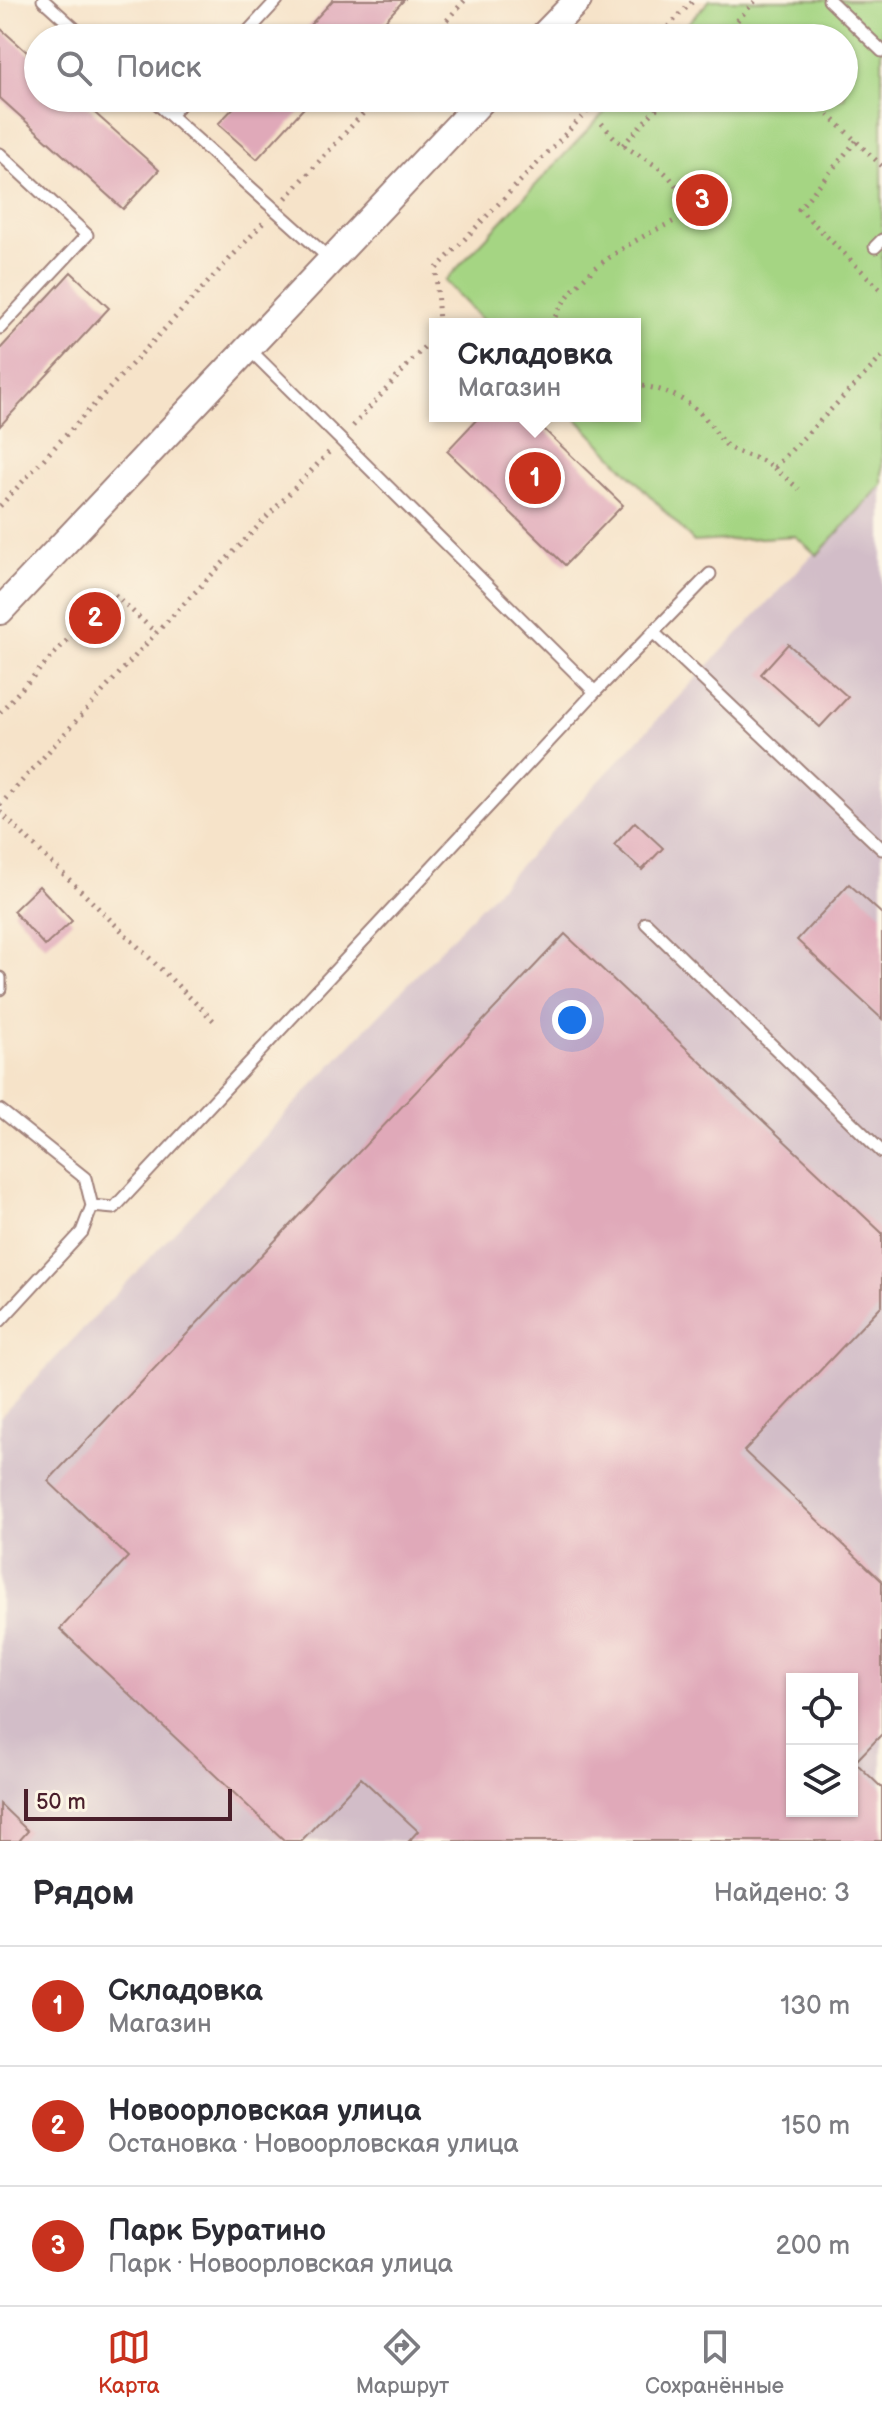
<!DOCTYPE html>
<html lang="ru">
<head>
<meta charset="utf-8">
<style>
  :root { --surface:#fff; --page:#f7f7f7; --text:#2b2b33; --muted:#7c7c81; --line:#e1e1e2; --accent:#c8321e }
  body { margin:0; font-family:"Balsamiq Sans",sans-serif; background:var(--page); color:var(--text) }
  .controls { position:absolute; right:24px; bottom:24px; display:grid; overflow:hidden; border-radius:0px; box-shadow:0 2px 6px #0004 }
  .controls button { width:72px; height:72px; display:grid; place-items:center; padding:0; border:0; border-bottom:2px solid var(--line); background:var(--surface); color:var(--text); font:40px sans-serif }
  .scale { position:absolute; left:24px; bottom:20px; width:208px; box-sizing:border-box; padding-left:8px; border:4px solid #4a1f2b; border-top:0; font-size:22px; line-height:28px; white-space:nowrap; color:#4a1f2b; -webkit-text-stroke:6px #fcf5e5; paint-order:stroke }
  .you { position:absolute; left:572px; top:1020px; width:28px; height:28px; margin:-20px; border:6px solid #fff; border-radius:50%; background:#1a73e8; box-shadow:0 0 0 12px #1a73e833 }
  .badge { display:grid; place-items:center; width:52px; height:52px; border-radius:50%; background:var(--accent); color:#fff; font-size:26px; font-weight:700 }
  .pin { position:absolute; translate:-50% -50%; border:4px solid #fff; box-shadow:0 2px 8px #0006 }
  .popup { position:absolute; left:429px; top:318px; width:212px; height:104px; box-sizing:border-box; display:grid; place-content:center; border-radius:0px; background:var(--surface); filter:drop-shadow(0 2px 6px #0005); font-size:26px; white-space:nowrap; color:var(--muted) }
  .popup b { font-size:30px; color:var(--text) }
  .popup::after { content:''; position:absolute; left:50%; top:100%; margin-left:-16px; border:16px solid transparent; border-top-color:var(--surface) }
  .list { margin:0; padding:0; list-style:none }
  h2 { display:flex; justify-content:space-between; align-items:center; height:104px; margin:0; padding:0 32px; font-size:34px }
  h2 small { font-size:26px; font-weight:400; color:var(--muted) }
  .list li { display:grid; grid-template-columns:52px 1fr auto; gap:24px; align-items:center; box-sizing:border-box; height:120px; padding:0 32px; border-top:2px solid var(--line) }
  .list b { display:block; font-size:30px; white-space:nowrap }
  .list p { margin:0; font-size:26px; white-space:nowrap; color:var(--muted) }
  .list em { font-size:26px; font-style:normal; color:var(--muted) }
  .icon { flex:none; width:44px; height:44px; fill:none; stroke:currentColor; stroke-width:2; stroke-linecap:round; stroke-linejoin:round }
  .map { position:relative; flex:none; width:882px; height:1841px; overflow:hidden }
  .search { position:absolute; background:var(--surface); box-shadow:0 2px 6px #0004; left:24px; right:24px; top:24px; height:88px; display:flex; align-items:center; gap:20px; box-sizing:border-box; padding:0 28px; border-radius:44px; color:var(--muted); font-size:30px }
  .sheet { height:464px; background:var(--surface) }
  nav { display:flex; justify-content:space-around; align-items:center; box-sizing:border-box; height:112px; border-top:2px solid var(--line); background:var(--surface); font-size:22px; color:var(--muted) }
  nav a { display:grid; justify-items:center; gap:4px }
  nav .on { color:var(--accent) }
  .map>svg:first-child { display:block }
  .industrial { fill:#d2bdc8; fill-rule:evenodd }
  .green { fill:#a5d583; stroke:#787a57; stroke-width:2 }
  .building { fill:#e0a9b9; fill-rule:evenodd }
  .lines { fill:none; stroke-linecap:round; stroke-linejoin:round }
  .service-casing { stroke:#a0817a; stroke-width:15 }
  .tertiary-casing { stroke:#a0817a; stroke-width:30 }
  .path { stroke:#a0817a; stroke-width:5; stroke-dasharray:2 6; stroke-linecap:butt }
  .service { stroke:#fff; stroke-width:11 }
  .tertiary { stroke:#fff; stroke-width:26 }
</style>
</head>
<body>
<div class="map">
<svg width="882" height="1841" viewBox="0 0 882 1841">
  <rect width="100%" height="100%" fill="#fcf5e5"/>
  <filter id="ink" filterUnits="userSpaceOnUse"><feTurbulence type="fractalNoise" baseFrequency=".0125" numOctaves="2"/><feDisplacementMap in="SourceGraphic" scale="16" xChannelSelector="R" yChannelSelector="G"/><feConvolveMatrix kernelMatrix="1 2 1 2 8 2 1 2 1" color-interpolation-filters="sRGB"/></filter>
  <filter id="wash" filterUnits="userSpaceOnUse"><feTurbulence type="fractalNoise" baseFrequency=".006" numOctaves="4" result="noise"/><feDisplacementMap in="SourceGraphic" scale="32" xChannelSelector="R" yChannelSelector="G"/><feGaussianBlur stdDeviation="1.8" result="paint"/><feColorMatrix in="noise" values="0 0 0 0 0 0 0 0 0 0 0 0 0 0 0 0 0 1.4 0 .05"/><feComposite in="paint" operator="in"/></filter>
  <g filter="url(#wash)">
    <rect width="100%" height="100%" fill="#f6e3c9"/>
    <path class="industrial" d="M882,481V1841H0V1417ZM792,1679H852V1811H792Z"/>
    <path class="green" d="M710,0H882V485L817,555L795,536L694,542L574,416H635V324H486L445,281L618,98H844V38H674Z"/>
    <g id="blocks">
      <path class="building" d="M333,0H404L369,38H298Z
        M0,28L38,62V98H78L159,170L123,209L0,98Z
        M243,98H313L257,159L218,124Z
        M71,272L109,308L0,426V349Z
        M480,416H530L623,505L565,565L447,451Z
        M788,644L848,697L820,727L761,674Z
        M635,822L663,848L642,870L614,845Z
        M849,884L882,914V1019L797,940Z
        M39,886L72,921L45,946L13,911Z
        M565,934L882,1233V1305L744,1451L882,1581V1734L855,1762L882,1788V1841H409L418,1831L361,1778L301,1841H285L60,1629L128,1557L48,1481ZM792,1679H852V1811H792Z
        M0,1804L28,1831L19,1841H0Z"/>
    </g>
  </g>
  <g filter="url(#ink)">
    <use href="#blocks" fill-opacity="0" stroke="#a0817a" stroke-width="2"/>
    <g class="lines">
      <defs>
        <path id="service" d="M43,0L85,38
          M829,0L882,51
          M242,38L277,0
          M151,98L331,260
          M170,115L186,98
          M0,154L87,235L0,328
          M875,247L882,240
          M248,348L595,692
          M653,632L882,849
          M646,923L882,1152
          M0,978V989
          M0,1110L85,1178L92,1206L82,1232L0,1321
          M92,1206L114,1208L595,692L710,574"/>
        <path id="tertiary" d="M541,38L578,0
          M0,611L484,98"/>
      </defs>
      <use href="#service" class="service-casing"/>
      <use href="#tertiary" class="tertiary-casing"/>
      <path class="path" d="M431,38L465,0
        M657,38L694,0
        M721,38L756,0
        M811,98L882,166
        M856,141L799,209L882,291
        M623,145L666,98
        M286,198L377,98
        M439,324L436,269L600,98
        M552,324C573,271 637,237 686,216C680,174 657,167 626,147C615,140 606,128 598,119
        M635,385C665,388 691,400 710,424C717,433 720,441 730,448C745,457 760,456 774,468L882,357
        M353,426L435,335
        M774,468L799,489
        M0,506L263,223
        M0,712L112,592L156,633
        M0,805L156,633L330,451
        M0,812L214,1021"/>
      <use href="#service" class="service"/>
      <use href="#tertiary" class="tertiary"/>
    </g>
  </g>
</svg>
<div class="controls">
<button><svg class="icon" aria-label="locate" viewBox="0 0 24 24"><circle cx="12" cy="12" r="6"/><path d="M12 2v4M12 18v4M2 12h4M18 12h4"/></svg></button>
<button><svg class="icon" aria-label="layers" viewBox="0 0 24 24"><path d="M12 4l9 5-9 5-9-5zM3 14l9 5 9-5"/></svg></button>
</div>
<div class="scale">50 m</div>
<div class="you"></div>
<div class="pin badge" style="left:535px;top:478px">1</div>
<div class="popup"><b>Складовка</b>Магазин</div>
<div class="pin badge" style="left:95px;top:618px">2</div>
<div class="pin badge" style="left:702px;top:200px">3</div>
<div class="search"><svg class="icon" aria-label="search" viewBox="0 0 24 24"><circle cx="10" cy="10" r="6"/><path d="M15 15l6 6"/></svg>Поиск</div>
</div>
<section class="sheet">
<h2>Рядом<small>Найдено: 3</small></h2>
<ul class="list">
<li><span class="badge">1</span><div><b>Складовка</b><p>Магазин</p></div><em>130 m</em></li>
<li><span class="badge">2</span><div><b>Новоорловская улица</b><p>Остановка · Новоорловская улица</p></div><em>150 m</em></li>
<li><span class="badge">3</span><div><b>Парк Буратино</b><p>Парк · Новоорловская улица</p></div><em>200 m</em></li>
</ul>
</section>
<nav>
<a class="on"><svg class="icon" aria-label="map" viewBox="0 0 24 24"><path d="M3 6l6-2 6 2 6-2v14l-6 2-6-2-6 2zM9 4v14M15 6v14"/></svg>Карта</a>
<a><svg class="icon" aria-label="directions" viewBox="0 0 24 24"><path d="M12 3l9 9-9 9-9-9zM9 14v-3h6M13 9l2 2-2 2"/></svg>Маршрут</a>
<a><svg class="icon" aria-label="saved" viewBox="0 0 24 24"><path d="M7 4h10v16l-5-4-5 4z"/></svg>Сохранённые</a>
</nav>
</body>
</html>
